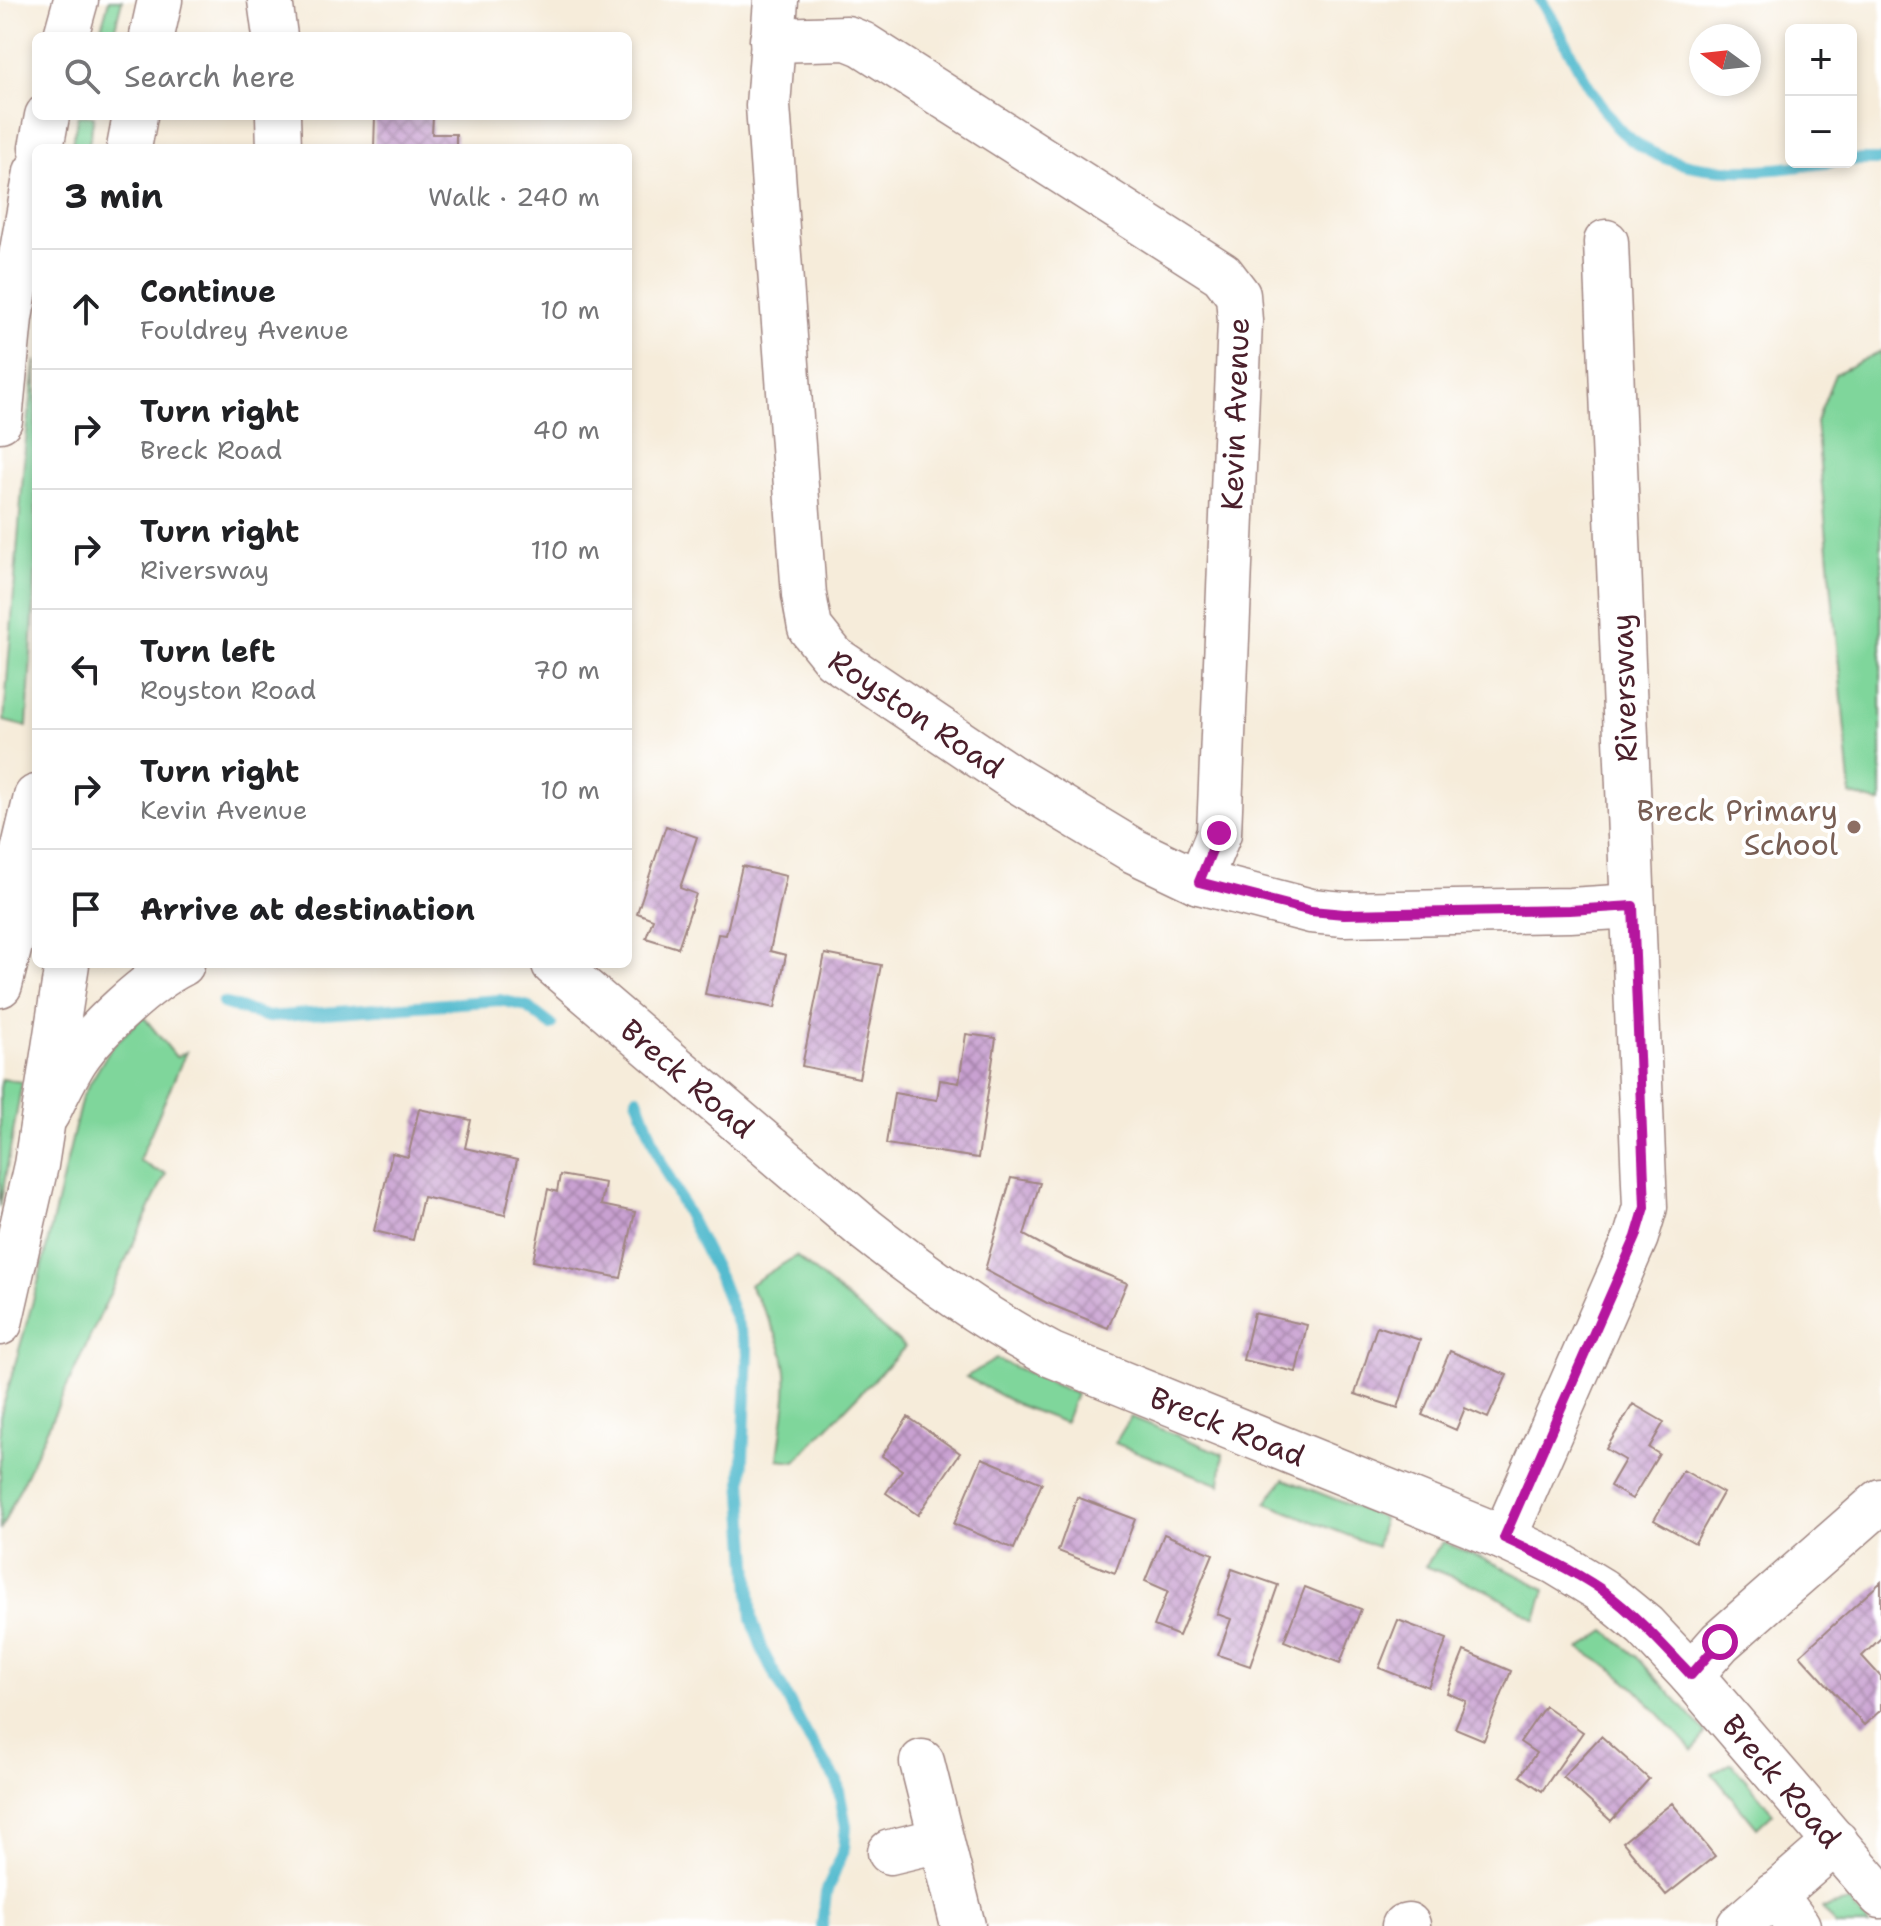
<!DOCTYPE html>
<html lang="en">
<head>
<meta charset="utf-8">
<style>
  :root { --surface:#fff; --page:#f2f2f2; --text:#202124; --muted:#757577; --line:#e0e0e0 }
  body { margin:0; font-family:"Shantell Sans",sans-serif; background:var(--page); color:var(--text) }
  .controls { position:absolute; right:24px; top:24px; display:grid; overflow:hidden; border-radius:12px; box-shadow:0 4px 12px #0003 }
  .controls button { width:72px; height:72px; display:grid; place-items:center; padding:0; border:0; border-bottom:2px solid var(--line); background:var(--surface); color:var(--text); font:40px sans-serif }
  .compass { position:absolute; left:1689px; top:24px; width:72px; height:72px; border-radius:50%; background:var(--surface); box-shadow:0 4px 12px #0003; rotate:285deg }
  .stop { position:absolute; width:24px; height:24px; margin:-18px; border:6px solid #b5179e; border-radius:50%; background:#fff }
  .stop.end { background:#b5179e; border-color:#fff; box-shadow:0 2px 8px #0008 }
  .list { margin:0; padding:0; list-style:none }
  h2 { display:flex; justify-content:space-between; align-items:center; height:104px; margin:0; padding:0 32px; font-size:34px }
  h2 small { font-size:26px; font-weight:400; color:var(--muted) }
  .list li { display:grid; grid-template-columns:52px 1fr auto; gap:24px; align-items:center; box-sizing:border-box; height:120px; padding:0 32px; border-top:2px solid var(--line) }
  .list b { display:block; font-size:30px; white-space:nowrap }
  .list p { margin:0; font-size:26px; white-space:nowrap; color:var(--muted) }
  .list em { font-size:26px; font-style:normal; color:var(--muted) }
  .icon { flex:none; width:44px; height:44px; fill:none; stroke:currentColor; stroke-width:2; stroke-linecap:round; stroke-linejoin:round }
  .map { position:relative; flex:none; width:1881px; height:1926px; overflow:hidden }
  .search { position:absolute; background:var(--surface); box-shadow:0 4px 12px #0003; left:32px; top:32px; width:600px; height:88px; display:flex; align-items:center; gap:20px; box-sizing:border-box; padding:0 28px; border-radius:12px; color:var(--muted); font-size:30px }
  .panel { position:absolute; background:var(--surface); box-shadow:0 4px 12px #0003; left:32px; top:144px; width:600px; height:824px; border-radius:12px }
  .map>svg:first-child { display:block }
  .green { fill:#7fd69b; stroke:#647a63; stroke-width:2 }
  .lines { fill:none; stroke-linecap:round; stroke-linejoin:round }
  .stream { stroke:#51bace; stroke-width:12 }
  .building { fill:url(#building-cross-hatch) }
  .minor-casing { stroke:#a08682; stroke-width:47 }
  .major-casing { stroke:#a08682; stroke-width:47 }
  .highway-casing { stroke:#a08682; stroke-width:47 }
  .minor { stroke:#fff; stroke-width:44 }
  .major { stroke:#fff; stroke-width:44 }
  .highway { stroke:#fff; stroke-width:44 }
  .route { stroke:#b5179e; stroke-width:10 }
  .education-dot { fill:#8d6e63; stroke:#fff; stroke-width:3 }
  .labels { text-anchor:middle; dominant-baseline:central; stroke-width:8; stroke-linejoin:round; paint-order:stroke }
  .street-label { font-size:30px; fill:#4a1f2b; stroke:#fff }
  .education-label { font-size:30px; fill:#785e54; stroke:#fff; text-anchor:end }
</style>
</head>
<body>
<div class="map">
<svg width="1881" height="1926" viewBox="0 0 1881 1926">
  <defs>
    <pattern id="building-cross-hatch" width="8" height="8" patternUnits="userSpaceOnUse" patternTransform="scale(2)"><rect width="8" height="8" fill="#c9a1d1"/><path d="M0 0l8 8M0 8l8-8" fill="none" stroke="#a583aa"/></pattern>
  </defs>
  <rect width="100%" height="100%" fill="#fff"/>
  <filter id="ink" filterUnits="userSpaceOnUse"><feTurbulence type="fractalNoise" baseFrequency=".0125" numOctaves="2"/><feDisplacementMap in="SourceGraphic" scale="16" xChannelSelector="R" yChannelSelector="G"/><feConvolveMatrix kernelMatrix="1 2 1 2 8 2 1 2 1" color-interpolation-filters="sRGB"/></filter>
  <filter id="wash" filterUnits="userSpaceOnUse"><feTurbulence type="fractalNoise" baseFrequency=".006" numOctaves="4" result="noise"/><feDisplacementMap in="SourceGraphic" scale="32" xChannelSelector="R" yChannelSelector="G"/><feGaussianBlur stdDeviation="1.8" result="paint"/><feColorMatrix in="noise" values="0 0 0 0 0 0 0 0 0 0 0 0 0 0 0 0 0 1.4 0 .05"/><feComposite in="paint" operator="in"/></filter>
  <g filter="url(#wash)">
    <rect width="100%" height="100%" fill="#f6ecda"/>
    <path class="green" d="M109,0H122L113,36H99Z
      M78,116H94L88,148H71Z
      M1881,351V803L1851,795L1816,422L1835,374Z
      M36,360V567L27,727L4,721L25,449Z
      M143,1016L176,1057L186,1052L139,1160L155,1170L166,1173L0,1531V1417L38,1283L82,1097L110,1049Z
      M2,1079L22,1082L0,1207V1088Z
      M796,1256L905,1347L795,1461L778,1459C781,1428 791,1390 784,1359C779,1333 762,1308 749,1285Z
      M996,1359L1076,1394L1065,1423L1018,1405L966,1377Z
      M1131,1417L1223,1454L1220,1485L1115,1443Z
      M1284,1479L1383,1518L1377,1547L1266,1503Z
      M1443,1542L1498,1565L1545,1589L1536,1620L1489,1591L1425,1566Z
      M1606,1631L1637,1657L1706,1733L1693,1751L1636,1689L1615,1671L1580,1649Z
      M1732,1763L1773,1813L1757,1828L1712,1773Z
      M1850,1902L1869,1926H1836L1822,1908Z"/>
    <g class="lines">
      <path class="stream" d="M1540,0C1562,30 1574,65 1595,96C1602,107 1611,121 1620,130C1674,183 1764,172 1831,162
        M1851,160H1881
        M223,1003L268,1017L500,1000L526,1006L551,1025
        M637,1098L661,1162L719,1277L748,1351L742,1480L752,1619L764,1654L808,1737L837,1781L846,1826L844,1848L826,1893L822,1926"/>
    </g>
    <g id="blocks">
      <path class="building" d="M375,116H433L432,134H456V148H374Z
        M666,826L697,837L680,888L696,894L678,948L646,938L653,919L637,913Z
        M742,866L786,876L770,951L786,955L775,1008L705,994L718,934L726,935Z
        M825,954L881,965L859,1078L802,1066Z
        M966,1034L996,1038L978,1158L886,1144L894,1093L937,1100L940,1080L959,1083Z
        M419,1109L471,1120L465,1148L517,1160L505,1215L423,1197L413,1240L374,1231L392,1153L408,1157Z
        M560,1175L605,1183L601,1205L635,1212L621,1278L533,1261L548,1189L557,1192Z
        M1011,1178L1040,1183L1024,1235L1066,1258L1127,1283L1108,1328L1047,1303L985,1270Z
        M1254,1313L1307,1325L1296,1372L1243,1360Z
        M1377,1326L1420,1340L1398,1408L1355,1394Z
        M1450,1351L1507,1375L1488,1418L1465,1408L1456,1430L1422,1415Z
        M1633,1404L1664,1422L1649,1448L1659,1454L1632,1499L1610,1486L1625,1460L1606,1449Z
        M908,1417L960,1453L918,1515L886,1493L902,1470L882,1456Z
        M982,1458L1042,1483L1014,1549L954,1524Z
        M1683,1470L1723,1493L1695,1543L1654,1520Z
        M1077,1497L1135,1519L1115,1573L1058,1551Z
        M1164,1534L1213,1554L1179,1636L1154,1626L1168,1591L1145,1581Z
        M1232,1569L1278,1585L1250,1666L1218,1655L1231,1619L1217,1614Z
        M1881,1582V1638L1862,1656L1881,1677V1710L1864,1725L1800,1655Z
        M1305,1587L1361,1609L1340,1663L1284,1641Z
        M1398,1620L1447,1639L1428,1687L1379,1668Z
        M1464,1651L1511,1671L1484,1740L1455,1728L1466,1701L1447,1693Z
        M1545,1706L1583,1732L1542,1791L1520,1776L1536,1753L1520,1742Z
        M1601,1736L1649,1779L1611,1821L1563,1777Z
        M1672,1803L1715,1856L1666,1895L1623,1842Z"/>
    </g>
  </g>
  <g filter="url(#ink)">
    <use href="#blocks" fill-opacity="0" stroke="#a08682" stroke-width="2"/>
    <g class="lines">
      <defs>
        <g id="minor">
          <path d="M270,0L275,36"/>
          <path id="s1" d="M776,0L768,106L804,595L810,628L834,658L1008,775L1134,851L1199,882L1311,911L1344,914L1570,910L1633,906"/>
          <path d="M772,40L847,38L862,44L1222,274L1238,295L1240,321L1219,833L1199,882"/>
          <path d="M278,116L279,148"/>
          <path d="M1504,1538L1636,1237L1645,1207L1606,242"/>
          <path d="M1691,1675L1720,1642L1881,1501"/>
          <path d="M922,1762L963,1926"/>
          <path d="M890,1852L940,1840"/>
          <path d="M1774,1894L1798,1926"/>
          <path d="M1404,1926L1408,1925"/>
          <path d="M1739,1926L1836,1842"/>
        </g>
        <g id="major">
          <path d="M0,903L20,864L36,797"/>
          <path id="s2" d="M554,964L865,1229C925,1276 985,1320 1052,1355L1504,1538L1555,1562L1601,1590L1645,1626L1691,1675L1881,1896"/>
          <path d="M0,985L12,937L36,887"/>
          <path d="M47,1114C56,1096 65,1076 76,1059C97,1028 148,981 182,964"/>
        </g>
        <path id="highway" d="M66,36L76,0
          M152,36L160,0
          M41,148L47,116
          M129,148L135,116
          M0,420L10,318L36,172
          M0,1323L36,1165L67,964"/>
      </defs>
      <use href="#minor" class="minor-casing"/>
      <use href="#major" class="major-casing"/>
      <use href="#highway" class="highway-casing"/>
      <use href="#minor" class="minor"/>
      <use href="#major" class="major"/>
      <use href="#highway" class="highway"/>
    </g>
  </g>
  <g class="lines" filter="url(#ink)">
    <path class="route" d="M1219,833L1199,882L1311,911L1344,914L1570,910L1633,906L1645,1207L1636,1237L1504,1538C1537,1553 1571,1569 1602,1590C1635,1614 1663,1645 1691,1675L1720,1642"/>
  </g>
  <circle class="education-dot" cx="1854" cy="827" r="8"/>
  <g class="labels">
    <g class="street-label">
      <text transform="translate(1235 414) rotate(-88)">Kevin Avenue</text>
      <text transform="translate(1624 688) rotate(-92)">Riversway</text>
      <text stroke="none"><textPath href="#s1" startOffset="768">Royston Road</textPath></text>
      <text stroke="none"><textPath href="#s2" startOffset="176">Breck Road</textPath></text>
      <text stroke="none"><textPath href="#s2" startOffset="824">Breck Road</textPath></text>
      <text stroke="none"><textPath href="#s2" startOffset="1496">Breck Road</textPath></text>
    </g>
    <g class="education-label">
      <text x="1838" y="810">Breck Primary<tspan x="1838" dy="34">School</tspan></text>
    </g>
  </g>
</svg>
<div class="controls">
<button>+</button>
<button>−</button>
</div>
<svg class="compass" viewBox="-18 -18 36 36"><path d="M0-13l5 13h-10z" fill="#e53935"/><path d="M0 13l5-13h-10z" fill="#757577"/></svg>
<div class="stop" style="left:1720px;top:1642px"></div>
<div class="stop end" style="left:1219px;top:833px"></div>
<div class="search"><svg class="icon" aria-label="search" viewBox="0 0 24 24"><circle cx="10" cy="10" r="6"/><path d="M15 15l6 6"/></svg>Search here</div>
<section class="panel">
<h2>3 min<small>Walk · 240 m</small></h2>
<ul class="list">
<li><svg class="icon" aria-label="ahead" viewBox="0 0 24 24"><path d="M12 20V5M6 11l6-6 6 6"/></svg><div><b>Continue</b><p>Fouldrey Avenue</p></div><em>10 m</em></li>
<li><svg class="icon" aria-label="right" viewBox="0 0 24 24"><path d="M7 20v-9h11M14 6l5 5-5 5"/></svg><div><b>Turn right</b><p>Breck Road</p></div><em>40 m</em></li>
<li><svg class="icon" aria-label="right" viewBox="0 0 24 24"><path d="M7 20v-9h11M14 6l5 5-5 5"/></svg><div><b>Turn right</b><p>Riversway</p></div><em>110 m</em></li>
<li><svg class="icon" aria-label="left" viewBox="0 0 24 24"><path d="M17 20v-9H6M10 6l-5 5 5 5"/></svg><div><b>Turn left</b><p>Royston Road</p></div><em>70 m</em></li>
<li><svg class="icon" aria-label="right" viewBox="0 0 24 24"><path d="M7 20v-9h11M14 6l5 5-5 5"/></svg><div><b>Turn right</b><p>Kevin Avenue</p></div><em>10 m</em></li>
<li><svg class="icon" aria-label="arrive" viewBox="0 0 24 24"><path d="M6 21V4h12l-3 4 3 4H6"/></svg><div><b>Arrive at destination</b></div></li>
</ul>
</section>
</div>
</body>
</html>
